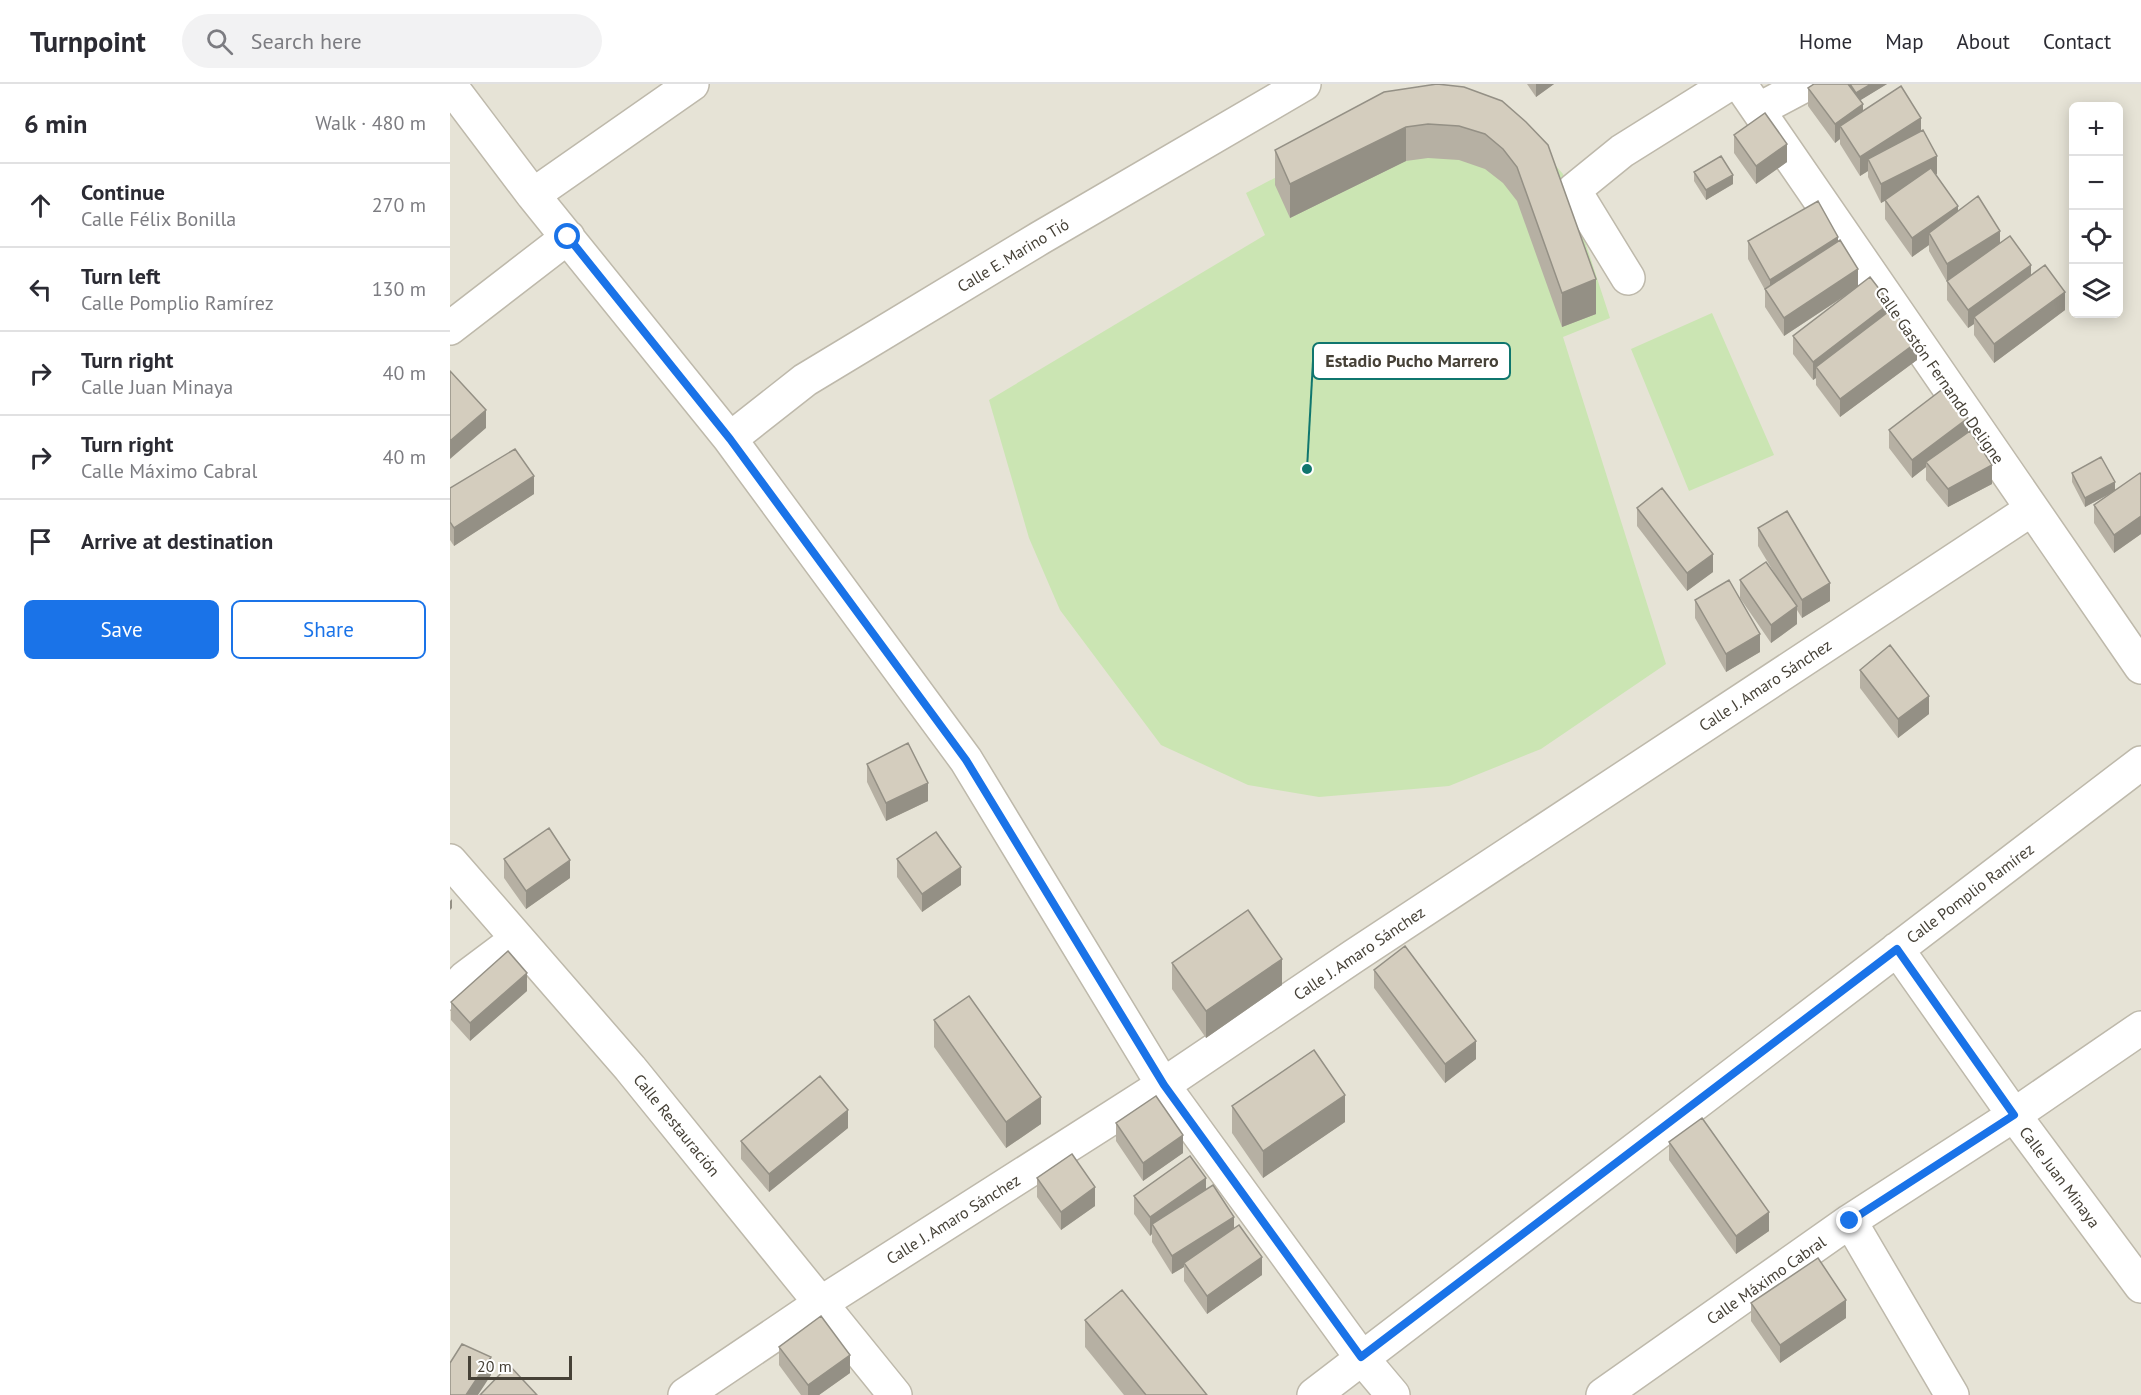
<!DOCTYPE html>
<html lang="en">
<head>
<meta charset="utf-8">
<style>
  :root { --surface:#fff; --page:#f2f2f3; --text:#2b2b33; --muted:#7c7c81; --line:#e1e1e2; --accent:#1a73e8 }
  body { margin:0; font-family:"PT Sans",sans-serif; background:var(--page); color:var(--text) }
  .controls { position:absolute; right:18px; top:18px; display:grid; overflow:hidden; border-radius:9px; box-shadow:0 3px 15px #0003 }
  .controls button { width:54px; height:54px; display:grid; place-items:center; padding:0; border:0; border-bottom:2px solid var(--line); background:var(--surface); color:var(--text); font:30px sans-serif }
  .scale { position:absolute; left:18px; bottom:15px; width:104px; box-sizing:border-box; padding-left:6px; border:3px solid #464137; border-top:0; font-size:16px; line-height:21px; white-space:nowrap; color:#464137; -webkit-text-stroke:4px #fff; paint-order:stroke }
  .stop { position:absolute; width:18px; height:18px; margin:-14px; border:4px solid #1a73e8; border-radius:50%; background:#fff }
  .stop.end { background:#1a73e8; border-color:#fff; box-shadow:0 2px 6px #0008 }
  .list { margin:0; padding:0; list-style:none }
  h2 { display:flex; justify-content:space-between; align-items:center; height:78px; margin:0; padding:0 24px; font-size:26px }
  h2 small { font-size:20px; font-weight:400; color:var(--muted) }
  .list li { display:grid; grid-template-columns:39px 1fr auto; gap:18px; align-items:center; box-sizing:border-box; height:84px; padding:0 24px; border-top:2px solid var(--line) }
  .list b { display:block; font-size:22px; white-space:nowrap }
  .list p { margin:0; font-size:20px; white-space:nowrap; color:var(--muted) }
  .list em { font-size:20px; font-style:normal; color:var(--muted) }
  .actions { display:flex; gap:12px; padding:18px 24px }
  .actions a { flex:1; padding:14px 0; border:2px solid var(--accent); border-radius:9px; text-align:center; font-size:21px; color:var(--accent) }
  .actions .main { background:var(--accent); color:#fff }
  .icon { flex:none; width:33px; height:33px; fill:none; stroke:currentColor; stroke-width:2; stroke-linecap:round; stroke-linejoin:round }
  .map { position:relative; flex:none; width:1691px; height:1311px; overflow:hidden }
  header { display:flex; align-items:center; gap:36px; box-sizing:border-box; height:84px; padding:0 30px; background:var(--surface); border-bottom:2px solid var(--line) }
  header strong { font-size:28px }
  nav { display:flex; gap:33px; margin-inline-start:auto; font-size:21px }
  .search { width:420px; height:54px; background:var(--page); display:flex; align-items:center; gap:15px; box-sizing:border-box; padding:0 21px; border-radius:33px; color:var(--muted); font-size:22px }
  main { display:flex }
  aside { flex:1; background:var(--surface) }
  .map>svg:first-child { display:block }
  .residential { fill:#e6e3d6; fill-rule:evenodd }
  .green { fill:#cbe5b3 }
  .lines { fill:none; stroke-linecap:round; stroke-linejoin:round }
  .minor-casing { stroke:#beb9ab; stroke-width:36 }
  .minor { stroke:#fff; stroke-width:33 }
  .wall { fill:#b6b0a3 }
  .shaded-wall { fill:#949085 }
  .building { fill:#d4cdbe; stroke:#949085; stroke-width:1.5 }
  .route { stroke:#1a73e8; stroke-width:8 }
  .labels { text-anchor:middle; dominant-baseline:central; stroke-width:4.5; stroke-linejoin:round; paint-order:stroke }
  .street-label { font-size:16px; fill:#464137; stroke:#fff }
  .leader { fill:none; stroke:#0f766e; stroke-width:2 }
  .callout-dot { fill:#0f766e; stroke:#fff; stroke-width:2 }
  .callout { fill:#fff; stroke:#0f766e; stroke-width:2 }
  .callout-label { font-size:18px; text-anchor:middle; font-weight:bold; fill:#464137 }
</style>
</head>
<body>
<header>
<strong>Turnpoint</strong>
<div class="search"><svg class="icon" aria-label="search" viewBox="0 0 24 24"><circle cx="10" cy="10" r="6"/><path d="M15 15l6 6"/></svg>Search here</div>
<nav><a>Home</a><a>Map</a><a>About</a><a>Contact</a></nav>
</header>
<main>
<aside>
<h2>6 min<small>Walk · 480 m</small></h2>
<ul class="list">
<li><svg class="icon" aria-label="ahead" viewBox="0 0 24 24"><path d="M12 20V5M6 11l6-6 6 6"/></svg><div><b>Continue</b><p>Calle Félix Bonilla</p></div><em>270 m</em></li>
<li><svg class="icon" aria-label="left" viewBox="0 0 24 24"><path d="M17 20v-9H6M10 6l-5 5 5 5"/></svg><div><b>Turn left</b><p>Calle Pomplio Ramírez</p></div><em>130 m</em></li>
<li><svg class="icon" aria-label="right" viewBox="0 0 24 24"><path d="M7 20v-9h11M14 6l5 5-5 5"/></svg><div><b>Turn right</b><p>Calle Juan Minaya</p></div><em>40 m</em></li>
<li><svg class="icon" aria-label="right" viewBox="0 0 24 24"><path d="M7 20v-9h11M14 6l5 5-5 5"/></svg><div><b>Turn right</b><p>Calle Máximo Cabral</p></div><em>40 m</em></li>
<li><svg class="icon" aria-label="arrive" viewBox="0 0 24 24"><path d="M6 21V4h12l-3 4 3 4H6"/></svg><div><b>Arrive at destination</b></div></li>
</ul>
<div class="actions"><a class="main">Save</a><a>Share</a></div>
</aside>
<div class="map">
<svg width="1691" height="1311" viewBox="0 0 1691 1311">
  <rect width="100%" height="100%" fill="#f3f0e8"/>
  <path class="residential" d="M0,0H1691V1311H0ZM1624,22H1668V230H1624Z"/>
  <path class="green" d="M931,38L1091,65L1113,90L1160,234L1113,253L1216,580L1091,665L999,702L869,713L798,701L711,661L610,526L579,454L539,316L815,151L796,109Z
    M1262,229L1324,371L1239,407L1181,265Z"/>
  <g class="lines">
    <defs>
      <path id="minor" d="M1290,0L1691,583
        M0,1L83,111L280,355L516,676L713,1001L911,1273L943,1311
        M1308,26L1357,0
        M83,111L242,0
        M1178,194L1124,106L1172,67L1279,0
        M0,244L118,153
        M280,355L355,296L590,154L854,0
        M0,777L180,984L445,1311
        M1447,865L1564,1031L1691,1202
        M0,909L15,894L67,855
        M1400,1137L1502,1311
        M235,1311L371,1219L713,1001L904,872L1582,425
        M864,1311L1691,679
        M1153,1311L1400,1137L1564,1031L1691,944"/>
    </defs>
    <use href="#minor" class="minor-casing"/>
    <use href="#minor" class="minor"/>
  </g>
  <path class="wall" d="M1077,0H1104L1086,13Z
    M1364,0H1437L1410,16L1413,27L1471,47L1487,90H1486L1508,127L1550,160L1615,226L1544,279L1524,251V240L1518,244L1497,216V198L1479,167V161L1462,173L1435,135V116L1431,119L1418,93V87L1410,92L1390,60V55L1385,59L1358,22V4Z
    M1052,17L1146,230L1112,243L1067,117L1053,99L1035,85L1009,76L978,74L956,77L840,134L825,101V66Z
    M1284,51L1337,78L1306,100L1284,69Z
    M1244,88L1283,100L1256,116L1244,97Z
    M1298,157H1388L1408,202L1440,227L1467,276L1390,333L1366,301V294L1363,296L1343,270V252L1401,208L1334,252L1315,223V206L1298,175Z
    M1439,346L1518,349L1542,400L1498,423L1476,396V383L1462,394L1439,364Z
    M1622,389L1665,406L1691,391V450L1664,469L1644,439V421L1661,409L1635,423L1622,398Z
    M0,404L84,410L4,462L0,456Z
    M1187,424L1263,488L1237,507L1187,442Z
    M1308,444L1380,517L1352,534L1347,526V540L1321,559L1290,514V496L1328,495L1308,462Z
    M1245,516L1310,568L1276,588L1245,534Z
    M1410,586L1479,630L1448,654L1410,604Z
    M417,680L478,717L436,737L417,698Z
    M54,775L120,794L76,825L54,794Z
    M447,775L511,801L472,828L447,793Z
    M722,879L832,901L756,954L722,905Z
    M924,886L1026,975L995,999L924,904Z
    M77,907L20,957L1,936V918Z
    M484,936L591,1040L556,1064L484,963Z
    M782,1022L895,1038L813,1094L782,1049Z
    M666,1039L733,1069L693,1097L666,1057Z
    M398,1044L319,1108L291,1075V1057Z
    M1219,1058L1319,1147L1286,1170L1219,1076Z
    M587,1094L645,1122L611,1146L587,1113Z
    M756,1106L784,1145L812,1191L757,1230L734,1197V1183L722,1190L702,1158V1150L700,1152L684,1130V1112Z
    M1301,1219L1396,1234L1330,1279L1301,1237Z
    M635,1236L757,1311H674L635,1263Z
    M329,1263L400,1289L369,1311H351L329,1281Z"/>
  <path class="shaded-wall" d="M1086,0H1104L1086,13Z
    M1421,0H1437L1406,19V9Z
    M1413,20V38L1390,42V55L1385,59V40Z
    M1471,34V52L1418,75V87L1410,92V73Z
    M956,43V77L840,134V100Z
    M1337,60V78L1306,100V82Z
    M1487,72V90L1431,119V100Z
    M1283,91V100L1256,116V106Z
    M1508,122V140L1479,149V161L1462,173V154Z
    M1550,147V166L1497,198V180Z
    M1388,153V172L1320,212V196Z
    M1581,181V200L1524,233V240L1518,244V226Z
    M1408,185V203L1334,252V234Z
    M1146,195V230L1112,243V209Z
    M1615,208V226L1544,279V260Z
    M1440,219V237L1366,283V294L1363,296V278Z
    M1467,258V276L1390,333V315Z
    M36,326V344L0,375V357Z
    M1518,334V352L1476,378V383L1462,394V376Z
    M1542,381V400L1498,423V405Z
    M84,392V410L4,462V444Z
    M1665,398V407L1635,423V414Z
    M1691,432V450L1664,469V451Z
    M1263,470V488L1237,507V489Z
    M1380,499V517L1352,534V516Z
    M1347,522V540L1321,559V541Z
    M1310,550V568L1276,588V570Z
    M1479,612V630L1448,654V635Z
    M478,699V717L436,737V719Z
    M120,776V794L76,825V807Z
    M511,783V801L472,828V810Z
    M2,815V824L0,826V817Z
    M832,875V901L756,954V927Z
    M77,889V907L20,957V939Z
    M1026,957V975L995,999V980Z
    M895,1011V1038L813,1094V1067Z
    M591,1013V1040L556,1064V1038Z
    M398,1026V1044L319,1108V1090Z
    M733,1051V1069L693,1097V1079Z
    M756,1094V1112L702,1140V1150L700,1152V1133Z
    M645,1103V1122L611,1146V1128Z
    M1319,1128V1147L1286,1170V1152Z
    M784,1133V1151L734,1179V1183L722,1190V1172Z
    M812,1173V1191L757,1230V1212Z
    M1396,1216V1234L1330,1279V1261Z
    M400,1271V1289L369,1311H358V1301Z
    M41,1273V1291L28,1311H16Z"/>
  <path class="building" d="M987,0L1014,3L1052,17L1076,38L1098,61L1146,195L1112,209L1067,83L1053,65L1035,50L1009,42L978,40L956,43L840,100L825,66L934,8Z
    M1364,0H1398L1413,20L1385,40L1358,4Z
    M1400,0H1421L1406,9Z
    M1451,2L1471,34L1410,73L1390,42Z
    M1315,29L1337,60L1306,82L1284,51Z
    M1473,46L1487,72L1431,100L1418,75Z
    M1271,72L1283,91L1256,106L1244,88Z
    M1481,84L1508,122L1462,154L1435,116Z
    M1528,112L1550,147L1497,180L1479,149Z
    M1368,117L1388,153L1320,196L1298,157Z
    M1560,152L1581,181L1518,226L1497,197Z
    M1390,156L1408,185L1334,234L1315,205Z
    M1595,181L1615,208L1544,260L1524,233Z
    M1420,193L1440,219L1363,278L1343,252Z
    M1442,225L1467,258L1390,315L1366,283Z
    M0,287L36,326L0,357Z
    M1494,304L1518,334L1462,376L1439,346Z
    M1520,347L1542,381L1498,405L1476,378Z
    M65,365L84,392L4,444L0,438V404Z
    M1651,373L1665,398L1635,414L1622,389Z
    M1690,389L1691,391V432L1664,451L1644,421Z
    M1212,404L1263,470L1237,489L1187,424Z
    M1337,427L1380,499L1352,516L1308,444Z
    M1316,478L1347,522L1321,541L1290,496Z
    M1279,496L1310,550L1276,570L1245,516Z
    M1440,561L1479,612L1448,635L1410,586Z
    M458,659L478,699L436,719L417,680Z
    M99,744L120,776L76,807L54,775Z
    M486,748L511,783L472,810L447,775Z
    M798,826L832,875L756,927L722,879Z
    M955,862L1026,957L995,980L924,886Z
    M58,867L77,889L20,939L1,918Z
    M519,912L591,1013L556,1038L484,936Z
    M864,966L895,1011L813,1067L782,1022Z
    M370,992L398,1026L319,1090L291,1057Z
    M706,1012L733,1051L693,1079L666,1039Z
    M1252,1034L1319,1128L1286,1152L1219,1058Z
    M622,1070L645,1103L611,1128L587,1094Z
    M740,1072L756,1094L700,1133L684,1112Z
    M763,1101L784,1133L722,1172L702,1140Z
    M789,1141L812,1173L757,1212L734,1179Z
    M1368,1174L1396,1216L1330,1261L1301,1219Z
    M672,1206L757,1311H696L635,1236Z
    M371,1232L400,1271L358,1301L329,1263Z
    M12,1260L41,1273L16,1311H0V1279Z
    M59,1281L87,1311H30Z"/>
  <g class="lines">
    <path class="route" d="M118,153L280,355L516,676L714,1001L911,1273L1447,865L1564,1031L1400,1137"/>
  </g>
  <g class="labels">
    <g class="street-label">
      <text transform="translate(563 171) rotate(-31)">Calle E. Marino Tió</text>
      <text transform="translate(1490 291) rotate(55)">Calle Gastón Fernando Deligne</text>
      <text transform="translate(1315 601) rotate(-33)">Calle J. Amaro Sánchez</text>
      <text transform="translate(1520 809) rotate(-37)">Calle Pomplio Ramírez</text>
      <text transform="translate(909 869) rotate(-34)">Calle J. Amaro Sánchez</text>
      <text transform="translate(227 1041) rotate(51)">Calle Restauración</text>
      <text transform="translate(1610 1093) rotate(53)">Calle Juan Minaya</text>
      <text transform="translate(503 1135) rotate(-32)">Calle J. Amaro Sánchez</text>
      <text transform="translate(1316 1196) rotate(-35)">Calle Máximo Cabral</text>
    </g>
  </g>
  <path class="leader" d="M857 385L863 277"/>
  <circle class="callout-dot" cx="857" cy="385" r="6"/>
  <rect class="callout" x="863" y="259" width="197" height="36" rx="6"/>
  <g class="callout-label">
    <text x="962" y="283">Estadio Pucho Marrero</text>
  </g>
</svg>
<div class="controls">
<button>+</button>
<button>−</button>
<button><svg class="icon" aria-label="locate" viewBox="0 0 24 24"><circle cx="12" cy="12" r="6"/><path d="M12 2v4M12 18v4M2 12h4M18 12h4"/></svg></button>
<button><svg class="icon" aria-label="layers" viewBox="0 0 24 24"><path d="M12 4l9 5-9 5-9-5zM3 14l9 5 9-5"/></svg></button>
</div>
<div class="scale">20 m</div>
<div class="stop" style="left:118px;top:153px"></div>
<div class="stop end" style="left:1400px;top:1137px"></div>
</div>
</main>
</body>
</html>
